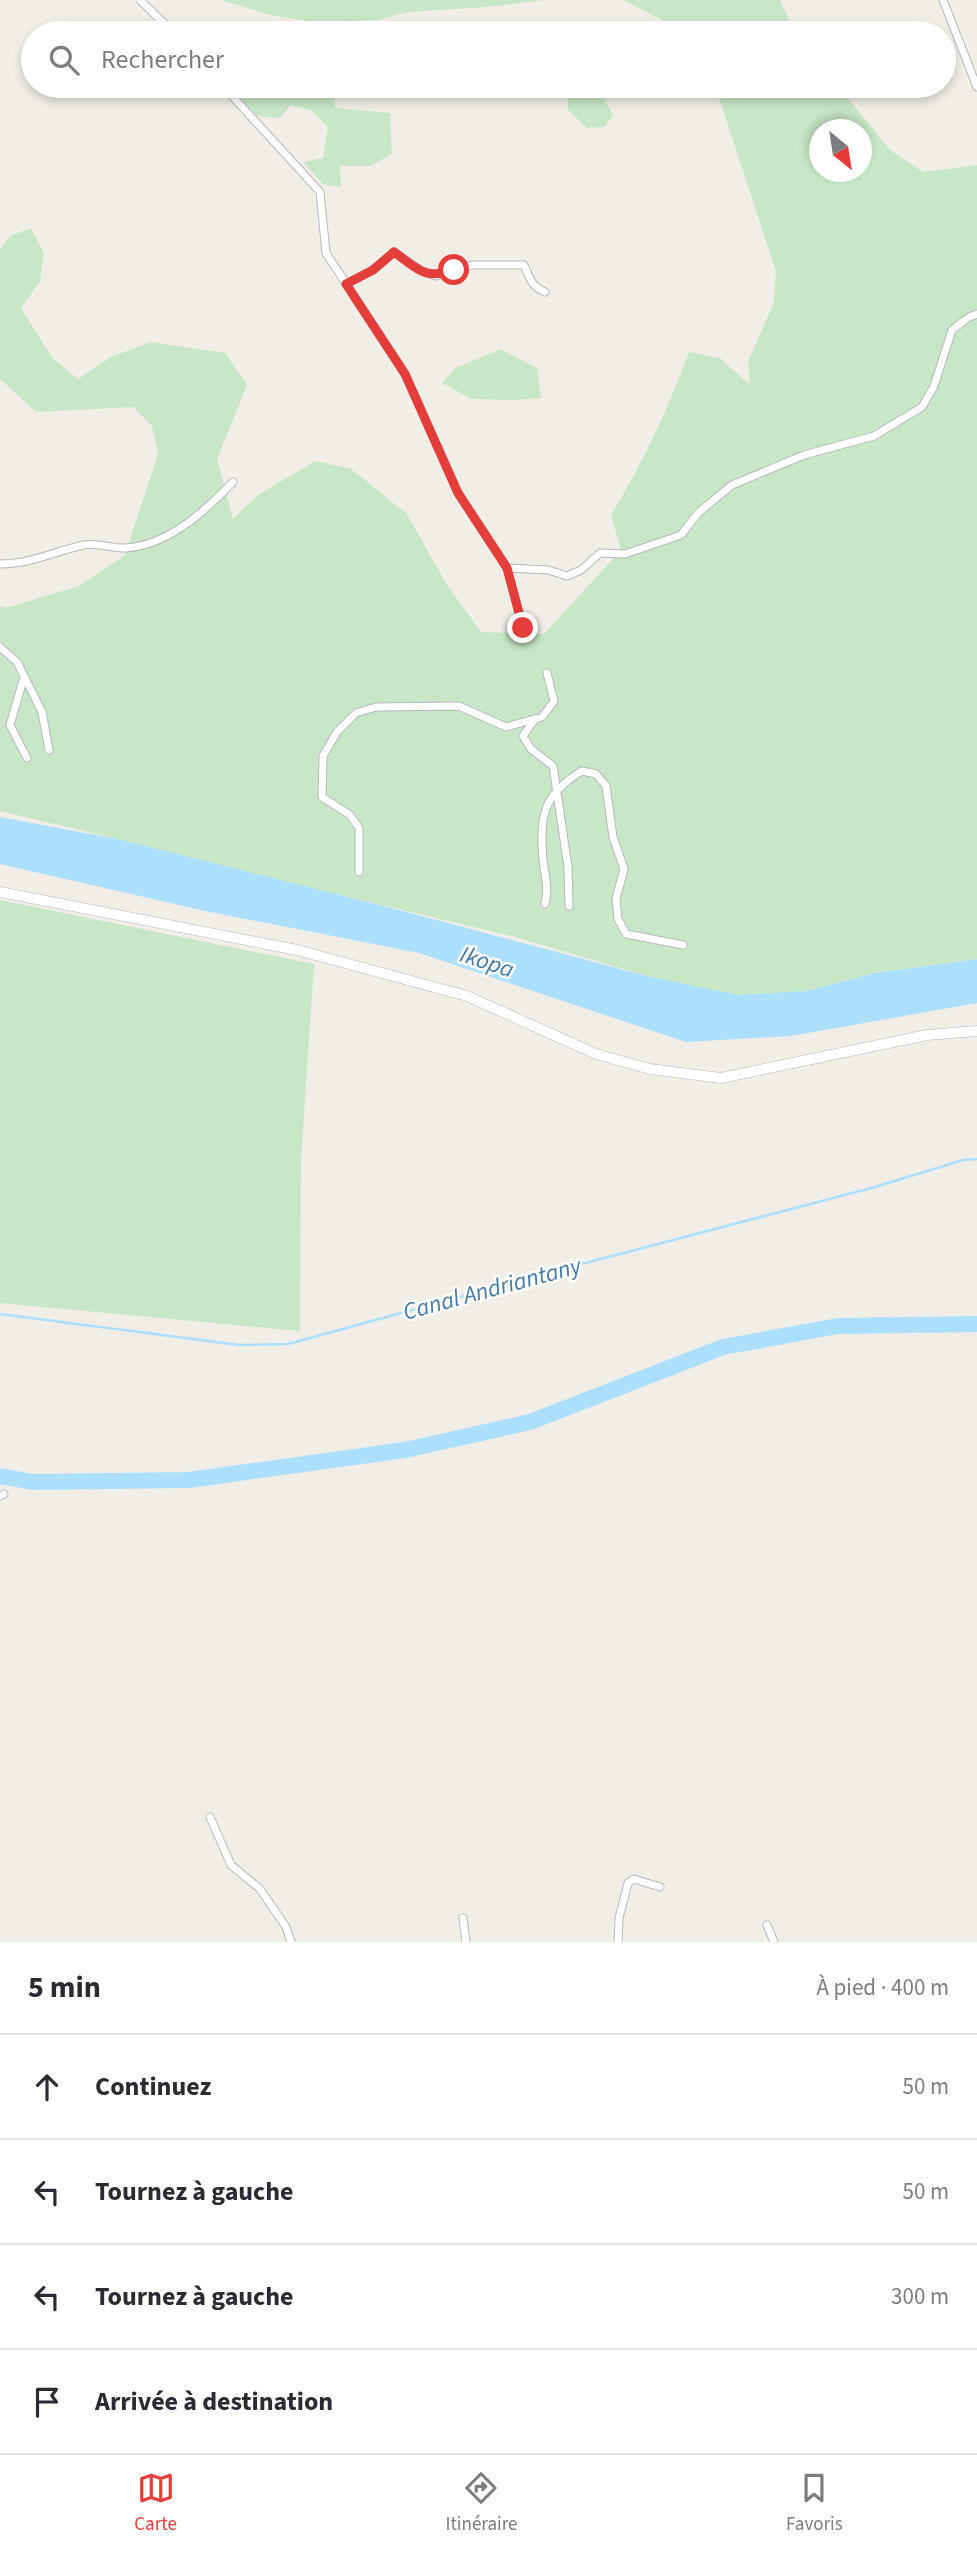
<!DOCTYPE html>
<html lang="fr">
<head>
<meta charset="utf-8">
<style>
  :root { --surface:#fff; --page:#f7f7f7; --text:#2b2b33; --muted:#7c7c81; --line:#e1e1e2; --accent:#e53d3a }
  body { margin:0; font-family:"Source Sans 3",sans-serif; background:var(--page); color:var(--text) }
  .compass { position:absolute; left:809px; top:119px; width:63px; height:63px; border-radius:50%; background:var(--surface); box-shadow:0 4px 10px #0003; rotate:150deg }
  .stop { position:absolute; width:21px; height:21px; margin:-16px; border:5px solid #e53d3a; border-radius:50%; background:#fff }
  .stop.end { background:#e53d3a; border-color:#fff; box-shadow:0 2px 7px #0008 }
  .list { margin:0; padding:0; list-style:none }
  h2 { display:flex; justify-content:space-between; align-items:center; height:91px; margin:0; padding:0 28px; font-size:30px }
  h2 small { font-size:23px; font-weight:400; color:var(--muted) }
  .list li { display:grid; grid-template-columns:46px 1fr auto; gap:21px; align-items:center; box-sizing:border-box; height:105px; padding:0 28px; border-top:2px solid var(--line) }
  .list b { display:block; font-size:26px; white-space:nowrap }
  .list em { font-size:23px; font-style:normal; color:var(--muted) }
  .icon { flex:none; width:38px; height:38px; fill:none; stroke:currentColor; stroke-width:2; stroke-linecap:round; stroke-linejoin:round }
  .map { position:relative; flex:none; width:977px; height:1942px; overflow:hidden }
  .search { position:absolute; background:var(--surface); box-shadow:0 4px 10px #0003; left:21px; right:21px; top:21px; height:77px; display:flex; align-items:center; gap:18px; box-sizing:border-box; padding:0 24px; border-radius:38px; color:var(--muted); font-size:26px }
  .sheet { height:511px; background:var(--surface) }
  nav { display:flex; justify-content:space-around; align-items:center; box-sizing:border-box; height:98px; border-top:2px solid var(--line); background:var(--surface); font-size:19px; color:var(--muted) }
  nav a { display:grid; justify-items:center; gap:4px }
  nav .on { color:var(--accent) }
  .map>svg:first-child { display:block }
  .green { fill:#c8e7c6; fill-rule:evenodd }
  .water { fill:#acdffc }
  .lines { fill:none; stroke-linecap:round; stroke-linejoin:round }
  .stream { stroke:#acdffc; stroke-width:2.5 }
  .river { stroke:#acdffc; stroke-width:16 }
  .street-casing { stroke:#b5b8bc; stroke-width:9 }
  .secondary-casing { stroke:#b4b7bc; stroke-width:11 }
  .street { stroke:#fff; stroke-width:7 }
  .secondary { stroke:#fff; stroke-width:10 }
  .route { stroke:#e53d3a; stroke-width:9 }
  .labels { text-anchor:middle; dominant-baseline:central; stroke-width:5; stroke-linejoin:round; paint-order:stroke }
  .water-label { font-size:24px; font-style:italic; fill:#457aa7; stroke:#fff }
</style>
</head>
<body>
<div class="map">
<svg width="977" height="1942" viewBox="0 0 977 1942">
  <rect width="100%" height="100%" fill="#f1eee8"/>
  <path class="green" d="M221,0H544L487,7L408,12L377,20L315,22L270,15Z
    M623,0H780L795,33H676L668,23Z
    M228,86H333L335,108L390,113L392,154L370,166H340L341,187L323,184L303,162L323,158L328,127L311,110L291,105L280,118L257,116Z
    M568,86H604L606,102L613,115L604,127L587,128L568,110Z
    M715,86H838L890,150L923,172L977,165V959L875,973L806,991L753,996L712,995L515,937L340,895L236,873L150,847L0,811V606L6,608L79,586L125,555L158,454L152,426L133,407L36,412L0,379V249L10,236L31,228L44,253L40,281L21,308L53,359L78,379L111,357L151,342L225,353L247,385L217,459L233,519L259,494L316,461L351,469L407,514L447,585L481,632L544,634L621,550L611,515C643,463 668,409 689,352L720,358L750,385L748,362L774,302L776,271ZM820,130H862V172H820Z
    M501,349L537,368L541,398L514,400L472,399L442,383L456,368Z
    M0,900L314,964L301,1161L300,1331L0,1303Z"/>
  <path class="water" d="M0,817L122,840L380,905L651,977L739,995L806,991L875,973L977,959V1003L791,1036L686,1042L419,953L205,911L0,864Z"/>
  <g class="lines">
    <path class="stream" d="M0,1314L239,1345L288,1344L536,1276L875,1187L963,1160L977,1159"/>
    <path class="river" d="M0,1476L33,1482L189,1480L405,1450L530,1422L723,1347L838,1326L977,1324"/>
    <defs>
      <path id="street" d="M140,0L174,33
        M943,0L977,87
        M223,86L320,192L326,253L405,374L458,493L507,568L523,628
        M346,284L373,270L394,252L422,271L436,276L472,265H524C530,277 530,286 545,292
        M0,564C32,564 55,551 84,545C97,542 112,549 126,548C169,545 205,511 233,482
        M507,568L548,570L567,576L581,570L600,553L625,554L681,535L698,513L732,485L804,455L874,436L922,407L934,386L952,330L969,317L977,314
        M0,647L17,662L42,712L49,750
        M24,677L10,725L27,758
        M535,719L523,736L531,749L553,766L568,867L569,906
        M359,872V828L350,815L322,797L323,756L337,732L356,713L376,707L459,706L506,727L542,717L554,701L547,673
        M545,904C549,888 545,876 543,860C539,817 543,794 582,771L596,774L606,786L613,837L624,869L616,899L618,919L626,934L683,945
        M0,1496L4,1494
        M210,1817L231,1865L260,1889L286,1927L291,1942
        M463,1918L466,1942
        M767,1925L774,1942
        M618,1942L619,1918L628,1883L634,1879L660,1887"/>
      <path id="secondary" d="M0,892L297,950L467,996L596,1054L650,1069L721,1078L927,1035L977,1031"/>
    </defs>
    <use href="#street" class="street-casing"/>
    <use href="#secondary" class="secondary-casing"/>
    <use href="#street" class="street"/>
    <use href="#secondary" class="secondary"/>
  </g>
  <g class="lines">
    <path class="route" d="M454,270C424,280 418,269 394,252L373,270L346,284L405,374L458,493L507,568L523,628"/>
  </g>
  <g class="labels">
    <g class="water-label">
      <text transform="translate(487 962) rotate(18)">Ikopa</text>
      <text transform="translate(492 1289) rotate(-15)">Canal Andriantany</text>
    </g>
  </g>
</svg>
<svg class="compass" viewBox="-18 -18 36 36"><path d="M0-13l5 13h-10z" fill="#e53935"/><path d="M0 13l5-13h-10z" fill="#7c7c81"/></svg>
<div class="stop" style="left:454px;top:270px"></div>
<div class="stop end" style="left:523px;top:628px"></div>
<div class="search"><svg class="icon" aria-label="search" viewBox="0 0 24 24"><circle cx="10" cy="10" r="6"/><path d="M15 15l6 6"/></svg>Rechercher</div>
</div>
<section class="sheet">
<h2>5 min<small>À pied · 400 m</small></h2>
<ul class="list">
<li><svg class="icon" aria-label="ahead" viewBox="0 0 24 24"><path d="M12 20V5M6 11l6-6 6 6"/></svg><div><b>Continuez</b></div><em>50 m</em></li>
<li><svg class="icon" aria-label="left" viewBox="0 0 24 24"><path d="M17 20v-9H6M10 6l-5 5 5 5"/></svg><div><b>Tournez à gauche</b></div><em>50 m</em></li>
<li><svg class="icon" aria-label="left" viewBox="0 0 24 24"><path d="M17 20v-9H6M10 6l-5 5 5 5"/></svg><div><b>Tournez à gauche</b></div><em>300 m</em></li>
<li><svg class="icon" aria-label="arrive" viewBox="0 0 24 24"><path d="M6 21V4h12l-3 4 3 4H6"/></svg><div><b>Arrivée à destination</b></div></li>
</ul>
</section>
<nav>
<a class="on"><svg class="icon" aria-label="map" viewBox="0 0 24 24"><path d="M3 6l6-2 6 2 6-2v14l-6 2-6-2-6 2zM9 4v14M15 6v14"/></svg>Carte</a>
<a><svg class="icon" aria-label="directions" viewBox="0 0 24 24"><path d="M12 3l9 9-9 9-9-9zM9 14v-3h6M13 9l2 2-2 2"/></svg>Itinéraire</a>
<a><svg class="icon" aria-label="saved" viewBox="0 0 24 24"><path d="M7 4h10v16l-5-4-5 4z"/></svg>Favoris</a>
</nav>
</body>
</html>
